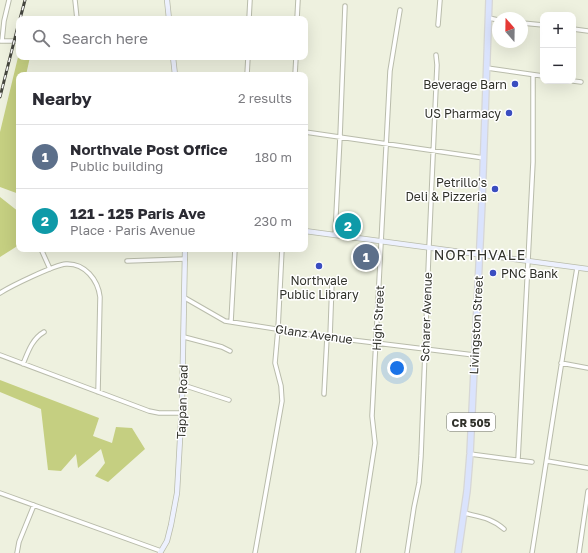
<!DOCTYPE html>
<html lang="en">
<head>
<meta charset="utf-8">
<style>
  :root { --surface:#fff; --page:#f7f7f7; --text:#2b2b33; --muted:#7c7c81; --line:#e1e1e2; --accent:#7c3aed }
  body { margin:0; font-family:"Golos Text",sans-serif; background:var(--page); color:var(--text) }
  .controls { position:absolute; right:12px; top:12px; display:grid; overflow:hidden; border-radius:8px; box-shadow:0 4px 16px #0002 }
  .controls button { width:36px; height:36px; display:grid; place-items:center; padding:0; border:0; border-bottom:1px solid var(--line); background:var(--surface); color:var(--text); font:20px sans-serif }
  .compass { position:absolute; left:492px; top:12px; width:36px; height:36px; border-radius:50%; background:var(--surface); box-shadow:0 4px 16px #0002; rotate:340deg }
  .you { position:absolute; left:397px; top:368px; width:14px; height:14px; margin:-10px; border:3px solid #fff; border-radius:50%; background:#1a73e8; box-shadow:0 0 0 6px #1a73e833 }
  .badge { display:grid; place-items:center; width:26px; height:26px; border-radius:50%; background:var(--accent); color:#fff; font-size:13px; font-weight:700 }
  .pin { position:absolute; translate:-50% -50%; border:2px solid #fff; box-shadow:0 1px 4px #0006 }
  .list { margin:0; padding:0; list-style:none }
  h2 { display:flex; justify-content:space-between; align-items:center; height:52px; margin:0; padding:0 16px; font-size:17px }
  h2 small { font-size:13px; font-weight:400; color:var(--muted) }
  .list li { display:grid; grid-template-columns:26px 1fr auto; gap:12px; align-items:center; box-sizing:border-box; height:64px; padding:0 16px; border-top:1px solid var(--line) }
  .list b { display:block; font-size:15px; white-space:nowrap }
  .list p { margin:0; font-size:13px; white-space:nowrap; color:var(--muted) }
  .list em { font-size:13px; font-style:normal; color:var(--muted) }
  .icon { flex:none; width:22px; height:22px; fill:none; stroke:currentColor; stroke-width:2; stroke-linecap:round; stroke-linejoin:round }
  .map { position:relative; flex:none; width:588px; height:553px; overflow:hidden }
  .search { position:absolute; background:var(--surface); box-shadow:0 4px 16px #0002; left:16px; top:16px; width:292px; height:44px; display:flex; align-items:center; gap:10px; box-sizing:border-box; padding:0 14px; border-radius:8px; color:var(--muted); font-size:15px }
  .panel { position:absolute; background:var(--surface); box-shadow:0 4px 16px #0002; left:16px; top:72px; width:292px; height:180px; border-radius:8px }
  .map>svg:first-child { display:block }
  .green { fill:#c5cf81 }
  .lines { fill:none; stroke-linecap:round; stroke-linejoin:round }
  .street-casing { stroke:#b9bcab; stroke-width:5.5 }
  .secondary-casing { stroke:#b9bcab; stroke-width:6 }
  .primary-casing { stroke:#d6d6d5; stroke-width:8 }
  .street { stroke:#fff; stroke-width:3.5 }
  .secondary { stroke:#edf1fe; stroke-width:4.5 }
  .primary { stroke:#dae3fd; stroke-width:5.5 }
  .rail-casing { stroke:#45463e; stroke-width:3 }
  .rail { stroke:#fff; stroke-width:1.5; stroke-dasharray:4.5; stroke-linecap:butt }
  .poi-dot { fill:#3a4dc0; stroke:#fff; stroke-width:1.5 }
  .labels { text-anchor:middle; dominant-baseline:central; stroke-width:3; stroke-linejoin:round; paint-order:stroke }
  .shield { fill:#fff; stroke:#6f706b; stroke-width:1 }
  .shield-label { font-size:11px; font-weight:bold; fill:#31322b }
  .poi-label { font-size:12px; fill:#31322b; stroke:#fff; text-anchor:end }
  .street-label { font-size:12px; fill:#31322b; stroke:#fff }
  .quarter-label { font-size:14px; letter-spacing:1px; fill:#31322b; stroke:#fff }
</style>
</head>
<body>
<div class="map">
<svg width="588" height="553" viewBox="0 0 588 553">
  <rect width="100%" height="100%" fill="#eef1df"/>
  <path class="green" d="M19,53V57H30L26,75H19V194L0,187V132Z
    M0,197L19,212V245L0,257Z
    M0,380L99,418L93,436L112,443L116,427L132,428L145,449L108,482L95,476L105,463L101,449L78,468L76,454L61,471L48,470L41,409L0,392Z"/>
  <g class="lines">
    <defs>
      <path id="street" d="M75,0L77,19
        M489,18L498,20
        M249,19L250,0
        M297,19L298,0
        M522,23L543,25
        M438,25L440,0
        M573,29L588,31
        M1,41H19
        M2,41L4,21L9,0
        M487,68L543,76
        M247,75L248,57
        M295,75L296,57
        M573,81L581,82
        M305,132L484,158
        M335,235L340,137L345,6
        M41,249L50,269
        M127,261L185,259
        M0,293C11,286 54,265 66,264C85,263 98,280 100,297L98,392
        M185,298L225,321L327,337L474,355
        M231,322L235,249
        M184,337L222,347L230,351
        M330,337L332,282
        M0,355L149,411L159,413H182
        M561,363L588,368
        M23,364C28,352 32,339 44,332
        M183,385L229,400
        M324,394L327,337
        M470,454L532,462
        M518,460L533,162V75
        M547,461L588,468
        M0,493L161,551
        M464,513C480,517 492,518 504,529
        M17,553L19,542L34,505
        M255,553L282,401L281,386L275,363L278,329L282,249
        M358,553L375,443L372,416L390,71L400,10
        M407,553L414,507L419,483L421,456L429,247L437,65L436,55
        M532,553C547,458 561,363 577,268
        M579,553L588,491"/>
      <path id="secondary" d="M167,0L169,19
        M173,57L175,75
        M305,231L588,269
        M160,553L167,541L171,525L177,493L182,403L185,249"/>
      <path id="primary" d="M458,553L467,491L470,454L482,202L489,0"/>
    </defs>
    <use href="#street" class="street-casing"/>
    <use href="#secondary" class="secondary-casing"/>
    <use href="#primary" class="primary-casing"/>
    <use href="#street" class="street"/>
    <use href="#secondary" class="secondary"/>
    <use href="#primary" class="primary"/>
    <defs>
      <path id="rail" d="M20,19L25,0
        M0,97L19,22"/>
    </defs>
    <use href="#rail" class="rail-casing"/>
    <use href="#rail" class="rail"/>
  </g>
  <g class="poi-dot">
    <circle cx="515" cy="84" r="4"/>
    <circle cx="509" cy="113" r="4"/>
    <circle cx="495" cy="189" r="4"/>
    <circle cx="319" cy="266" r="4"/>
    <circle cx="493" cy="273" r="4"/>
  </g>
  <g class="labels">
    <rect class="shield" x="447" y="413" width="48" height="18" rx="3"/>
    <g class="shield-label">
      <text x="471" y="422">CR 505</text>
    </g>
    <g class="poi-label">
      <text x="507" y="84">Beverage Barn</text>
      <text x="501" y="113">US Pharmacy</text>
      <text x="487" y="182">Petrillo's<tspan x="487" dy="14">Deli &amp; Pizzeria</tspan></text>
      <text x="501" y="273" text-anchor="start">PNC Bank</text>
      <text x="319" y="280" text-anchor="middle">Northvale<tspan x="319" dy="14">Public Library</tspan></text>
    </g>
    <g class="street-label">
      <text transform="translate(426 317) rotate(-88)">Scharer Avenue</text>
      <text transform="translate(378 318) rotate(-87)">High Street</text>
      <text transform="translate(476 325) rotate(-87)">Livingston Street</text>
      <text transform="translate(314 334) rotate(8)">Glanz Avenue</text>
      <text transform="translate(182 402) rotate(-88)">Tappan Road</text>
    </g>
    <g class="quarter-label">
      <text x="480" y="254">NORTHVALE</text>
    </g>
  </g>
</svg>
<div class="controls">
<button>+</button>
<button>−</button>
</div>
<svg class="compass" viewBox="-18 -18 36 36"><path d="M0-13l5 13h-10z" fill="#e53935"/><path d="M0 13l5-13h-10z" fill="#7c7c81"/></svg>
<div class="you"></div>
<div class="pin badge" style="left:366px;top:257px;background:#5c6f8a">1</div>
<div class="pin badge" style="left:348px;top:226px;background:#0f9aa8">2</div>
<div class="search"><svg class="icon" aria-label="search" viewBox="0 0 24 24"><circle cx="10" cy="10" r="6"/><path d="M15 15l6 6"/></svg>Search here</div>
<section class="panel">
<h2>Nearby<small>2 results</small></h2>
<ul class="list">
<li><span class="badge" style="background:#5c6f8a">1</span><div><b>Northvale Post Office</b><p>Public building</p></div><em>180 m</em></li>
<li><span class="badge" style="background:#0f9aa8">2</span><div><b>121 - 125 Paris Ave</b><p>Place · Paris Avenue</p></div><em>230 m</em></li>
</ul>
</section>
</div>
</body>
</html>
